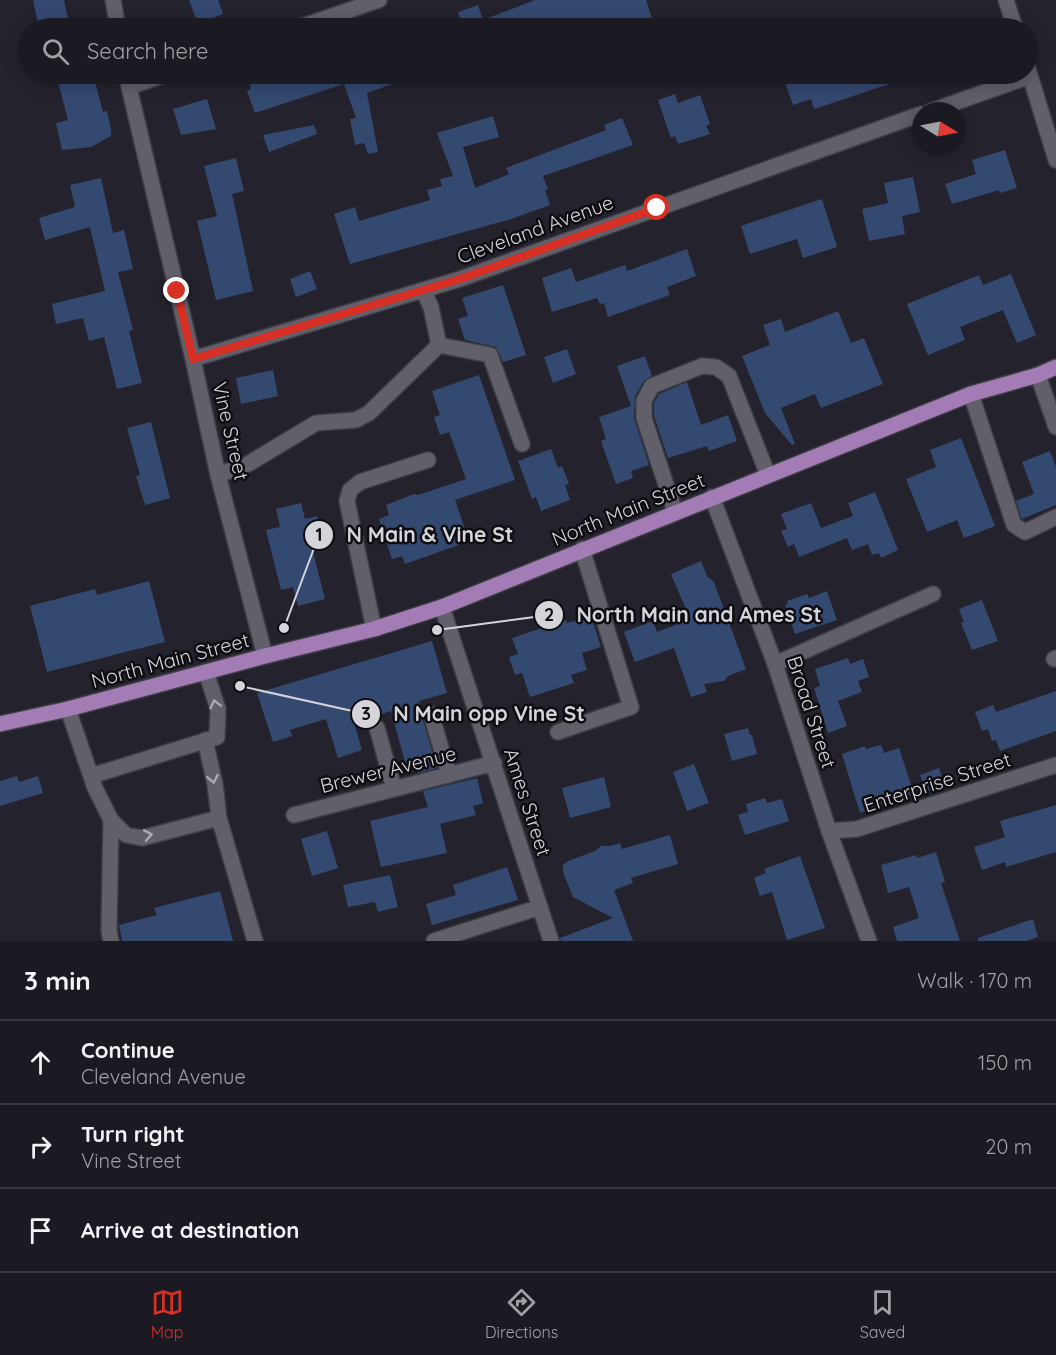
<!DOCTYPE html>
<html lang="en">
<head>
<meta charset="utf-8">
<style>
  :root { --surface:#1b1a22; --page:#28272f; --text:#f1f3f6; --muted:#a0a1a5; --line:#393840; --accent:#d93025 }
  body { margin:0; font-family:Quicksand,sans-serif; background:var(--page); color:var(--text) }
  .compass { position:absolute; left:912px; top:102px; width:54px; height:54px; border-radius:50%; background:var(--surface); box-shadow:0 3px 15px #0003; rotate:100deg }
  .stop { position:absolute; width:18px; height:18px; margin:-14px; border:4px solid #d93025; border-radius:50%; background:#fff }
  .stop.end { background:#d93025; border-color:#fff; box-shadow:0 2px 6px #0008 }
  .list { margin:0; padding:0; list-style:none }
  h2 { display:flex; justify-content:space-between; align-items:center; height:78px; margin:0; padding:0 24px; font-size:26px }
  h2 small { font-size:20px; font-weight:400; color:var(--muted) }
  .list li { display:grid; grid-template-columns:39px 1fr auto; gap:18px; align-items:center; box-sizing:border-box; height:84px; padding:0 24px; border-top:2px solid var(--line) }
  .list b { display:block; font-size:22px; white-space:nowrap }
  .list p { margin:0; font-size:20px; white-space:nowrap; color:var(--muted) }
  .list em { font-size:20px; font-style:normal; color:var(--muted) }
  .icon { flex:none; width:33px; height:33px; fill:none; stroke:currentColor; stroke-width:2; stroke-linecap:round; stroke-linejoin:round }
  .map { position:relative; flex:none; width:1056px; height:941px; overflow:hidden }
  .search { position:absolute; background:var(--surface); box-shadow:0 3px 15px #0003; left:18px; right:18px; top:18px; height:66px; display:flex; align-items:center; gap:15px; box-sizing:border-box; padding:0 21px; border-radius:33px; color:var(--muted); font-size:22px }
  .sheet { height:330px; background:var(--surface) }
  nav { display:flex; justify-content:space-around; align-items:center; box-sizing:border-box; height:84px; border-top:2px solid var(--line); background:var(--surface); font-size:16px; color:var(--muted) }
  nav a { display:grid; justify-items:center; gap:3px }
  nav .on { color:var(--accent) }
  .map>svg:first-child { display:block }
  .building { fill:#344970 }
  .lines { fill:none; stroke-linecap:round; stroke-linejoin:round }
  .minor-casing { stroke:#3e3d44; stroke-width:18 }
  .major-casing { stroke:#3e3d44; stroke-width:18 }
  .minor { stroke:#605f6a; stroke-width:15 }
  .major { stroke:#a37cb5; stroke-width:15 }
  .oneway { stroke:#ababb3 }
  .route { stroke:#d93025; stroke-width:8 }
  .labels { text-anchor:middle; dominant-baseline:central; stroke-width:5; stroke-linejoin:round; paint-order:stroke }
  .street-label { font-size:20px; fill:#d4d4da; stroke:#0e0d11 }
  .leader { fill:none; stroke:#d4d4da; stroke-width:2 }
  .callout-dot { fill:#d4d4da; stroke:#0e0d11; stroke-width:2 }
  .mark-label { font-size:18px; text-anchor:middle; font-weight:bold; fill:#111 }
  .callout-label { font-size:21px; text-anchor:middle; font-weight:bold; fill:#d4d4da; stroke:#0e0d11; stroke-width:5; stroke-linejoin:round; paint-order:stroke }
</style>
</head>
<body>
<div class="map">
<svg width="1056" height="941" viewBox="0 0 1056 941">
  <rect width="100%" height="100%" fill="#24232d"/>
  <path class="building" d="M33,0H64L70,28H39Z
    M189,0H218L223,14L198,24Z
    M535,0H646L655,28H603L602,20L572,28L569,19L544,28H463L458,12L478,5L483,20Z
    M56,74H93L103,112L107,111L111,129V136L91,147L62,150L56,123L68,120Z
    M263,74H415V76L367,93L378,152L368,154L364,143L355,145L350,119L356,118L344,84L255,113L247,91L251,89L248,78Z
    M782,74H909L910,77L814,109L811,99L793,105Z
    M675,94L678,103L700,95L710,124L706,126L710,134L678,144L675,136L671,138L658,100Z
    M207,99L216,129L181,135L173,109Z
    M493,116L499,137L463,147L475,188L509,174L506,168L606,130L604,125L622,118L633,145L543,176L548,189L545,190L550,205L511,219L350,264L334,214L355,207L359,221L430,200L427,190L442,186L440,179L453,176L437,133Z
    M314,125L317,134L269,152L263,135Z
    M1005,150L1017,188L1000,193L999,190L952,204L945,184L976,174L972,160Z
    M236,158L244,191L232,194L253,291L216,300L197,221L217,216L204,166Z
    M913,177L920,212L902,216L905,234L869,241L862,209L888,203L884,183Z
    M101,178L113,233L124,230L133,269L118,272L133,330L129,331L142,383L117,389L104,337L89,341L83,318L56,324L52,304L105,291L90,227L45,240L39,218L75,207L70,185Z
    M822,199L837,247L803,258L797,239L750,254L741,226Z
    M687,249L696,276L667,287L670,295L608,317L604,303L600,304L597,298L552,312L542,278L571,268L576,282L625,265L627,271Z
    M310,271L317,289L296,297L290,279Z
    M1011,274L1036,335L1017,343L1003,310L960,327L965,340L928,355L907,304L979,275L983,285Z
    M503,285L526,355L503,362L496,347L465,340L458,319L468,316L462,298Z
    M838,311L851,343L864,338L883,384L821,408L815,394L781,408L795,444L792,445L765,413L742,356L770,345L763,325L781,319L785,332Z
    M567,349L576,374L553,383L544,357Z
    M645,356L652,376L644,381L635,396L634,418L649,465L631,471L633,478L616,484L601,441L606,439L599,417L631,406L617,366Z
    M273,370L278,396L241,404L236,378Z
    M479,375L515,480L455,500L466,532L457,536L459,545L405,564L402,556L392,559L379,519L389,515L386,505L414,494L418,495L466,479L449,432L440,435L434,417L440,415L432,391Z
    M687,382L701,425L728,415L737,441L709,451L707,446L668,458L654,416V403L659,394Z
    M151,422L170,498L145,505L136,476L140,475L127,428Z
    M961,438L995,526L964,538L957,520L927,532L906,479L936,467L930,450Z
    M551,449L558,468L562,466L569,484L565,485L570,500L541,511L536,497L532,499L518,461Z
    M1050,451L1056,467V505L1022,519L1016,501L1034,494L1022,462Z
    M875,492L898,550L881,558L879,553L872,555L868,544L852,550L847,538L799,557L794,544L788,547L781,531L787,529L781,514L811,503L821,528L853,516L848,503Z
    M301,503L305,519L317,516L323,541L311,544L325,599L298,606L293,587L281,590L266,530L280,527L276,509Z
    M701,561L707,576L714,582L746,669L728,676L724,681L704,684L707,692L691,697L674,648L635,662L624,632L653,621L657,632L690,619L671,574Z
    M149,581L165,642L47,672L30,606L95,589L97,595Z
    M827,591L837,620L795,634L785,605L788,604L787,601L807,594L809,598Z
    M982,600L998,641L972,650L961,623L964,622L959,609Z
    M591,616L601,647L582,653L587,670L571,675L574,683L530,697L522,673L515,675L509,657L518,654L512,638L566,620L567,623Z
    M432,641L447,693L419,701L422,717L437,768L418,773L416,766L407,769L391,711L354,723L362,750L338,758L326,719L290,730L292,736L273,742L257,693Z
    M848,658L850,664L863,659L869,677L858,681L862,692L838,701L847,726L828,733L814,688L820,686L815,669Z
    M1056,691V731L1000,751L996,740L992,741L988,729L982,731L975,712L993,705L996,712Z
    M748,728L750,735H752L757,754L732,761L724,734Z
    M881,745L884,753L899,748L914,794L860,813L842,754L865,746L866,749Z
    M694,764L709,803L687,811L673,772Z
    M939,768L945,786L926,792L920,775Z
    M17,776L19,782L38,776L43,793L0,806V781Z
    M604,777L611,807L570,818L562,788Z
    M477,778L483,803L473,806L476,815L440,824L447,853L381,867L370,821L428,807L423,791Z
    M765,798L767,803L782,799L789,821L745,835L738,815L748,812L746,804Z
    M1056,805V852L1006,867L1005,862L982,870L974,847L1005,837L1000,821Z
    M327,831L338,868L312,876L301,839Z
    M670,835L678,864L631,878L633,883L614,890L633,941H561L560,938L613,918L573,897L563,872V865L568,861L595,851L601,846H611L620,843L622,849Z
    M936,852L945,882L941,883L960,941H897L893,927L919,918L909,887L888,893L881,865L916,855L917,858Z
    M800,856L825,928L787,940L772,892L760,896L754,878L766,873L764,869Z
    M507,867L518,900L432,925L426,904L456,895L453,885Z
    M390,875L398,907L378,912L375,902L348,907L343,885Z
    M220,891L233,941H122L119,925L157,915L154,908Z
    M1033,919L1038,937L1026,941H978V938Z"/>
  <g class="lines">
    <defs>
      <path id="minor" d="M113,0L118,28
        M1006,0L1015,28
        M297,28L379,0
        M1028,69L1056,160
        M126,74L193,359L218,475L265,656
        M129,87L167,74
        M931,111L1030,76
        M439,345L490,355L522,444
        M193,359L460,279L921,114
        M1038,375L1056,427
        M971,394L1014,525L1025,532L1056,517
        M218,475L248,464L316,423L356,420L369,413L439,345L431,307L423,290
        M712,497L775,664L829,831L869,941
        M675,512L644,418V401L652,386L702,366L716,367L729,376L768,475
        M442,607L551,941
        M374,629L347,501L350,490L360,482L428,460
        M1054,659L1056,658
        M775,664L933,594
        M68,709L95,788L111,820L126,835L142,838L219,818
        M431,714L449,775
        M377,728L394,789
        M558,732L631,707L582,549
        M205,740L215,784L219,818L255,941
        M91,776L217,737L218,709L206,672
        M294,815L494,763
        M111,820L109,931L111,941
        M829,831L857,829L1056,765
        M434,941L540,907"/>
      <path id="major" d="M0,724L68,709L265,656L374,629L442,607L971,394L1038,375L1056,367"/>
    </defs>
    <use href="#minor" class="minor-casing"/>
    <use href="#major" class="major-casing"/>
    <use href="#minor" class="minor"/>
    <use href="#major" class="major"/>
  </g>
  <defs><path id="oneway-chevron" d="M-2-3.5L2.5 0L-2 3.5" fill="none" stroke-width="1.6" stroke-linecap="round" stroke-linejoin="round" transform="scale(1.5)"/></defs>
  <g class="oneway">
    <use href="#oneway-chevron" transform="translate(215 704) rotate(-104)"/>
    <use href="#oneway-chevron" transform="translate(213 779) rotate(79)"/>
    <use href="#oneway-chevron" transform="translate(148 835) rotate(-10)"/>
  </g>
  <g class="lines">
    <path class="route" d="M177,291L193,359L460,279L657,208"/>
  </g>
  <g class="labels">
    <g class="street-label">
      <text transform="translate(535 229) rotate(-20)">Cleveland Avenue</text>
      <text transform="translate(231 431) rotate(77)">Vine Street</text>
      <text transform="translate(628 509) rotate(-22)">North Main Street</text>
      <text transform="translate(170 660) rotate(-15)">North Main Street</text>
      <text transform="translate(812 712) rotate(72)">Broad Street</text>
      <text transform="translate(388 769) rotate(-14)">Brewer Avenue</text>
      <text transform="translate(937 782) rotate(-18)">Enterprise Street</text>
      <text transform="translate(528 802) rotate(72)">Ames Street</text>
    </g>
  </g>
  <path class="leader" d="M284 628L319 535M437 630L549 615M240 686L366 714"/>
  <g class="callout-dot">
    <circle cx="284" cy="628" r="6"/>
    <circle cx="437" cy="630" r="6"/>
    <circle cx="240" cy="686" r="6"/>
    <circle cx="319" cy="535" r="15"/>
    <circle cx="549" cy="615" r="15"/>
    <circle cx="366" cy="714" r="15"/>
  </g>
  <g class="mark-label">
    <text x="319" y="541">1</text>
    <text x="549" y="621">2</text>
    <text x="366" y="720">3</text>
  </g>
  <g class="callout-label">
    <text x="430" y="542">N Main &amp; Vine St</text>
    <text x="699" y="622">North Main and Ames St</text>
    <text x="489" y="721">N Main opp Vine St</text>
  </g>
</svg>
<svg class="compass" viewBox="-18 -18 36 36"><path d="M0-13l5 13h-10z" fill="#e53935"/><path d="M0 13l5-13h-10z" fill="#a0a1a5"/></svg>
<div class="stop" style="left:657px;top:208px"></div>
<div class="stop end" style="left:177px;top:291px"></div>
<div class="search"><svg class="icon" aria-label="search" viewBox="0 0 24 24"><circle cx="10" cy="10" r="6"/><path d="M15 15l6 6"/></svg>Search here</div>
</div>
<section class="sheet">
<h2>3 min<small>Walk · 170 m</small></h2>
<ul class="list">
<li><svg class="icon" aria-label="ahead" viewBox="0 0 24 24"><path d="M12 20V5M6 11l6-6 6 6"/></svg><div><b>Continue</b><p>Cleveland Avenue</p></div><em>150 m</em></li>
<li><svg class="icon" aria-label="right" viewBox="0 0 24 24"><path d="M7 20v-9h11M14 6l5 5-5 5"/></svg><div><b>Turn right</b><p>Vine Street</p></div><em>20 m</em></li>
<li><svg class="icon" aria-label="arrive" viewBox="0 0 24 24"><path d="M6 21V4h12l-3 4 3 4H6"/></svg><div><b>Arrive at destination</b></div></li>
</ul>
</section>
<nav>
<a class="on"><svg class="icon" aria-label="map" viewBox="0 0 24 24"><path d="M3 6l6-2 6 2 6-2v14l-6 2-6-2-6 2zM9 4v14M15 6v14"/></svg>Map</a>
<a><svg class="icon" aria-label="directions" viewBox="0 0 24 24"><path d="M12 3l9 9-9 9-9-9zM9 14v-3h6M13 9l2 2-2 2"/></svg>Directions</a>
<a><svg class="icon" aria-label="saved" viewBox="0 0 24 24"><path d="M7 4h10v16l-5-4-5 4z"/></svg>Saved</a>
</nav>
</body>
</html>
